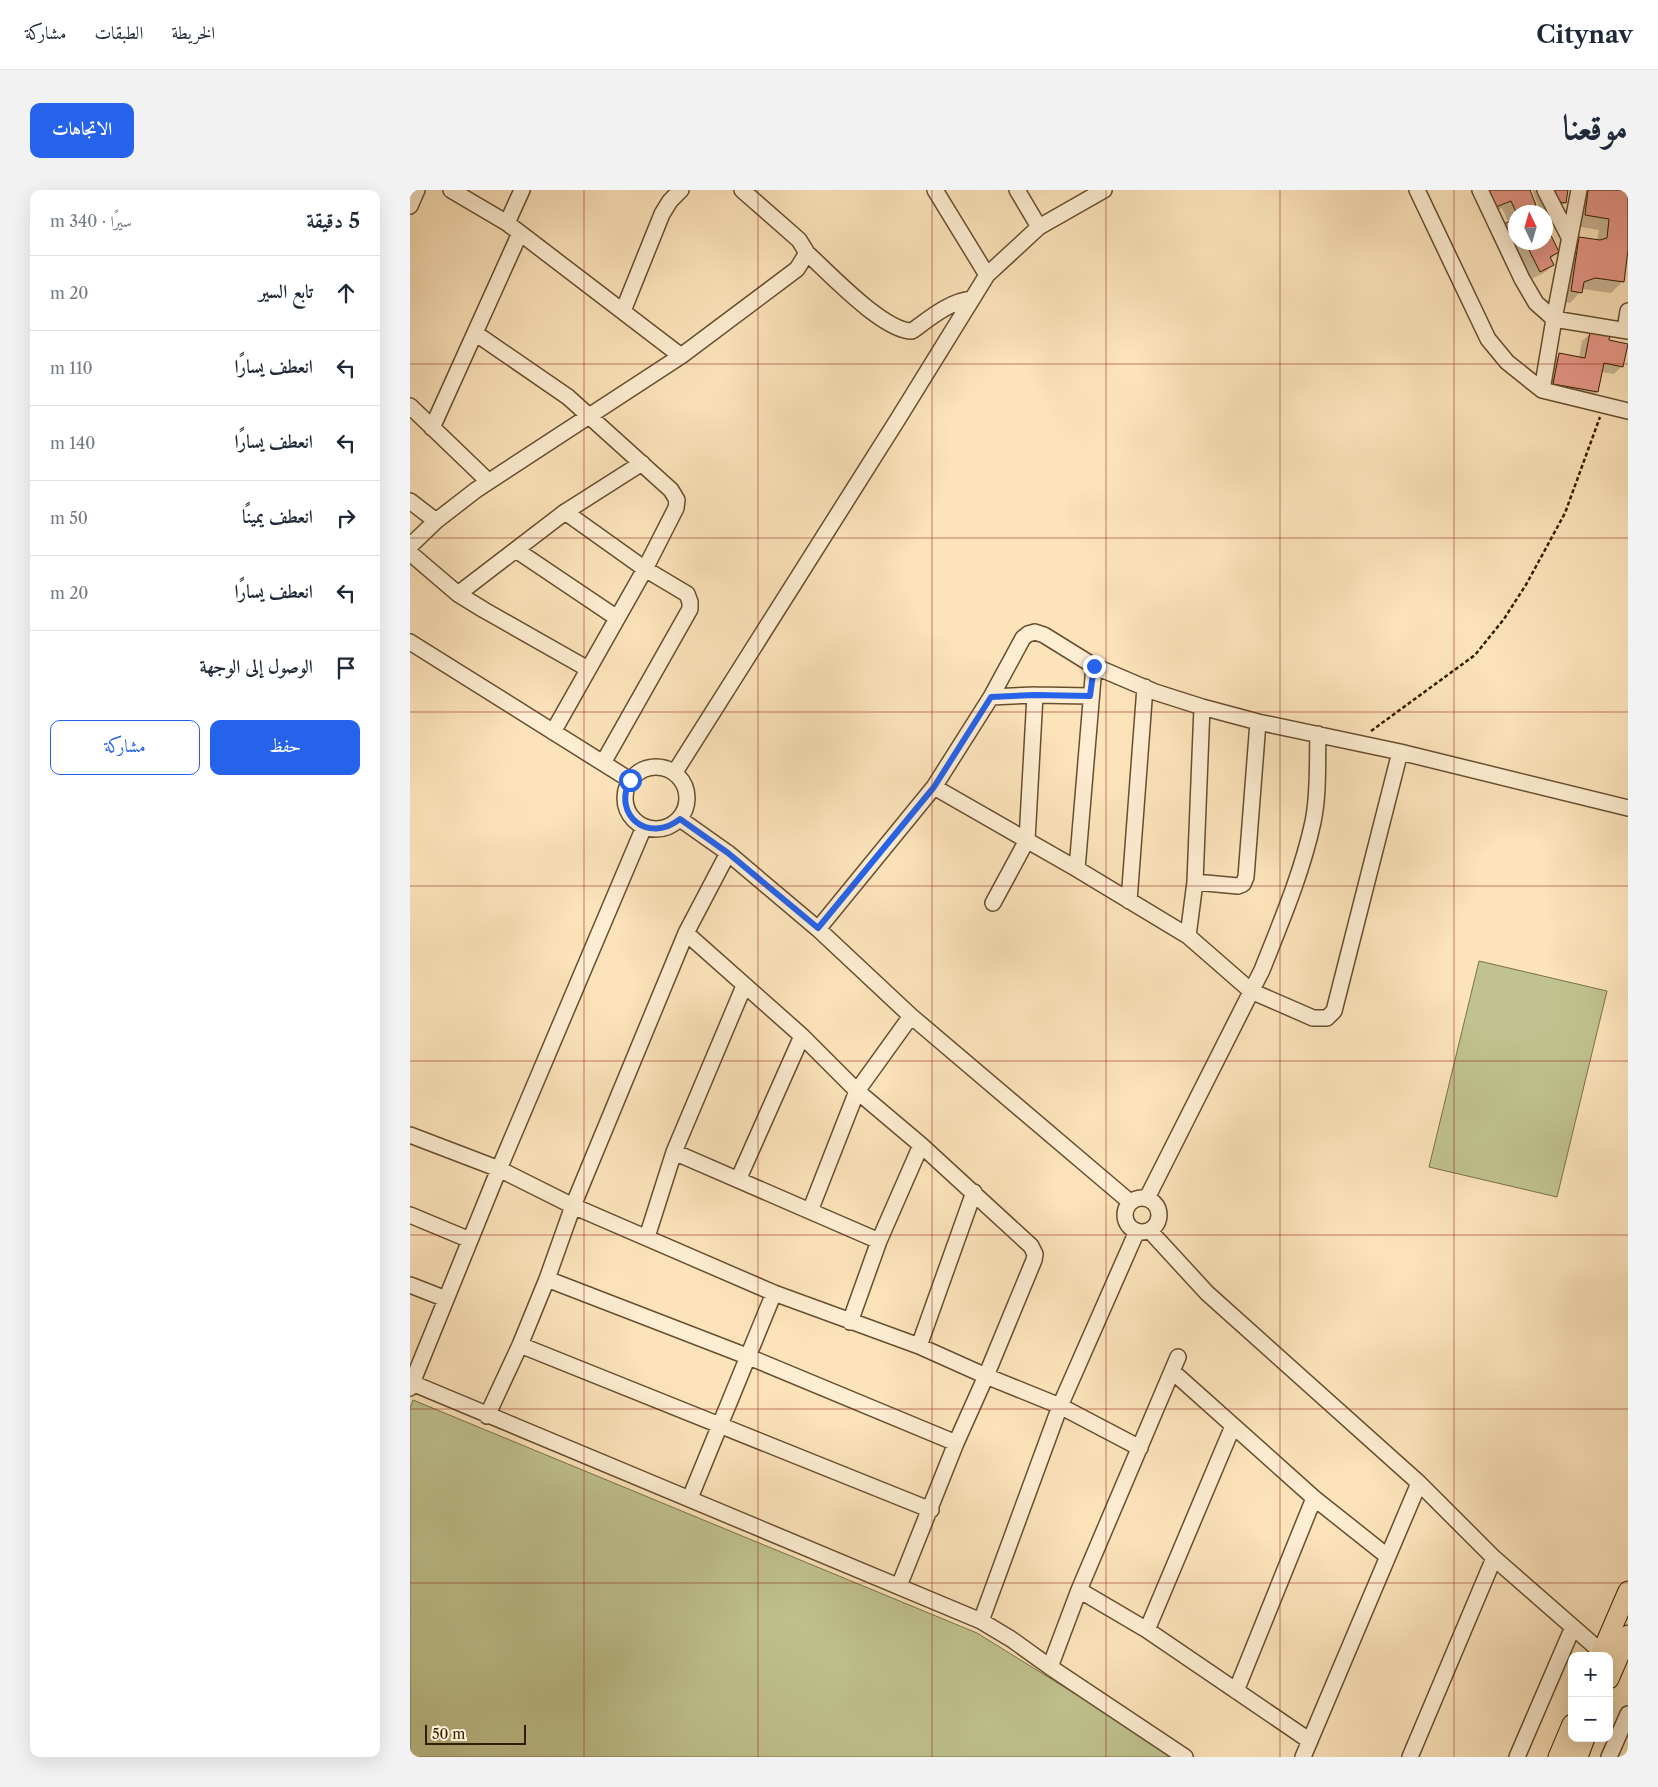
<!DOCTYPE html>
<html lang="ar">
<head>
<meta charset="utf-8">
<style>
  :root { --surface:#fff; --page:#f2f2f3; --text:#1f2937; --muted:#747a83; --line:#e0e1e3; --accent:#2563eb }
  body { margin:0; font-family:"Libre Caslon Text",Amiri,serif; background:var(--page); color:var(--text); direction:rtl }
  .controls { position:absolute; right:15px; bottom:15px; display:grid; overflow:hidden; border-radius:10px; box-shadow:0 5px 20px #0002 }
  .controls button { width:45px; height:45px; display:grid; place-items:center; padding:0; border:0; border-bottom:1px solid var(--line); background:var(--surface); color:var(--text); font:25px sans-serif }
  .compass { position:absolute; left:1098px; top:15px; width:45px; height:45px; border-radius:50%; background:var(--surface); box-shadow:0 5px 20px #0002; rotate:355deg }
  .scale { position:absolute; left:15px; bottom:12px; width:101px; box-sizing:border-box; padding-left:5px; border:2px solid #351d01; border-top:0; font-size:14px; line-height:18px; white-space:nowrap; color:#351d01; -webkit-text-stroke:4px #fdedd2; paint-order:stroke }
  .stop { position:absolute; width:15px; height:15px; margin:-11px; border:4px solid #2563eb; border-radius:50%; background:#fff }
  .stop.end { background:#2563eb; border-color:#fff; box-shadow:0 1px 5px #0008 }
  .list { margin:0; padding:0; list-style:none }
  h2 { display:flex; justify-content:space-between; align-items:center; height:65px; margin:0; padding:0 20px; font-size:21px }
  h2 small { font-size:16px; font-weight:400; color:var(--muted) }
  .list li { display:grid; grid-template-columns:32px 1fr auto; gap:15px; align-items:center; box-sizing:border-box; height:75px; padding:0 20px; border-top:1px solid var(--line) }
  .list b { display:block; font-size:19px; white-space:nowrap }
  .list em { font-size:16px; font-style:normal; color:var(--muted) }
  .actions { display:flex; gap:10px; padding:15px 20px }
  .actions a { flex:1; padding:11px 0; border:1px solid var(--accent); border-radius:10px; text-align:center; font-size:18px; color:var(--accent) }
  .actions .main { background:var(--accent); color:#fff }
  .icon { flex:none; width:28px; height:28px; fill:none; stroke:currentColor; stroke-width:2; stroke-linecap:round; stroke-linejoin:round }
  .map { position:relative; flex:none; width:1218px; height:1567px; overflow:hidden; direction:ltr; border-radius:10px }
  header { display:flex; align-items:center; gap:30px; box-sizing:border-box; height:70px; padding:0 25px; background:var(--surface); border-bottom:1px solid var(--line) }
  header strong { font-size:24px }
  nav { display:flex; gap:28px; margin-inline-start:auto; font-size:18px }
  .intro { display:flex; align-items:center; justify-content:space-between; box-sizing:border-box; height:120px; padding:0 30px }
  h1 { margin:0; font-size:35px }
  .button { padding:12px 22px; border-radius:10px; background:var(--accent); color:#fff; font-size:18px; font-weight:700 }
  main { display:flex; gap:30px; padding:0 30px }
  aside { flex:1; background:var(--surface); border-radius:10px; box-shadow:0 5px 20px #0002 }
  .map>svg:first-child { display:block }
  .green { fill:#c0c38f; stroke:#7a7048 }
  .shadow { fill:#0003 }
  .building { fill:#e89889; stroke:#351d01 }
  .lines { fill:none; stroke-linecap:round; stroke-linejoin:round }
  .minor-casing { stroke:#674e2f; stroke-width:18 }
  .major-casing { stroke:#351d01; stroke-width:21 }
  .path { stroke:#351d01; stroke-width:2.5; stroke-dasharray:4 2.5; stroke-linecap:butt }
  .minor { stroke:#fdedd2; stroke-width:15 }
  .major { stroke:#fce3ba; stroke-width:19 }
  .route { stroke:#2563eb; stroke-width:6 }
  .grid { fill:none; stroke:#8f2418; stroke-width:1; stroke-opacity:0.55 }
</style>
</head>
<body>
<header>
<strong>Citynav</strong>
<nav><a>الخريطة</a><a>الطبقات</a><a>مشاركة</a></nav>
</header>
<div class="intro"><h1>موقعنا</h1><a class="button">الاتجاهات</a></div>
<main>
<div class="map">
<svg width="1218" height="1567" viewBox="0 0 1218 1567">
  <rect width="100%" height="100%" fill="#fce3ba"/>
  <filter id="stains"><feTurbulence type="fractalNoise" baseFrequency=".004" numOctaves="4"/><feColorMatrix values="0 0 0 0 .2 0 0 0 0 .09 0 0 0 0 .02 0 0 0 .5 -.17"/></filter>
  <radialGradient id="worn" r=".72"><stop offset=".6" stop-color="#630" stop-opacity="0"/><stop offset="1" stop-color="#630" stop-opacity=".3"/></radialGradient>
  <path class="green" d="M1069,771L1197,801L1147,1007L1019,977Z
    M3,1210L567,1443L767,1567H0V1218Z"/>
  <path class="shadow" d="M1079,0H1119L1125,14L1117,22H1106V52H1136V37L1148,62L1140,70L1143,75L1134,83L1121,89L1104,56L1091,62L1082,45L1091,37L1099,33L1092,18L1073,27L1066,10L1074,2Z
    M1122,0H1157L1155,13L1143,24L1131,22Z
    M1169,0H1218V51L1213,91L1201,103L1173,99L1160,113L1151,112L1158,60L1169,49L1187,51L1189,40L1164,36Z
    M1181,143L1198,151L1212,176L1204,184L1191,182L1187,202L1179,210L1136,202L1141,173L1149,165L1169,168L1172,151Z"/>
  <path class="building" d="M1076,0H1120L1126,15L1106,22L1101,11L1081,19Z
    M1137,0H1158L1156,13L1142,11Z
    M1178,0H1218V60L1214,92L1185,88L1174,92L1172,103L1161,101L1169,47L1190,50L1197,48L1199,29L1175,25Z
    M1106,28V52L1099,55L1090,36Z
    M1136,35L1149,62L1140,67L1144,75L1130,82L1115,52H1136Z
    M1180,142L1200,145L1199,150L1218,154L1213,177L1194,173L1188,202L1143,194L1149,163L1175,168Z"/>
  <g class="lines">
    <defs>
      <path id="minor" d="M41,0L97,33L271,166
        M525,0L577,85
        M607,0L629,37
        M1007,0L1078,149L1097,172L1132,200L1218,221
        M1070,0L1112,89L1126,113L1144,129L1218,141
        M1135,0L1159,47
        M0,16L7,0
        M97,33L112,0
        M397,63C419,83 473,141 502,141C520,128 540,111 562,109
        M213,121L252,24L260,11L271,0
        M1215,140L1218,121
        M65,143L158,207L261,300L267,310L266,318L235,379L143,542
        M1132,200L1144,129L1169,0
        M0,216L78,291
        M22,238L110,43
        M0,311L26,331
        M155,322L235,379L277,404L280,412V419L193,573
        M0,356L26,331L66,300L271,166L387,79L397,63L389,50L332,0
        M106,360L207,428
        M0,363L48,404L74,420L178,479
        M48,404L155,322L232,273
        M0,452L220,590
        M581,507L625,505L680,506
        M215 608a31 31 0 1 1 62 0a31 31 0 1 1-62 0Z
        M265,582L488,229L577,85L629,37L694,0
        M524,597L667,679L778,746L841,801L903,828H917L924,821L990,562
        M270,629L318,663L408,739L501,826L720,1012
        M667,679L684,476
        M785,692L828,696L833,694L836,687L848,532
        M719,711L735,497
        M583,713L617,650L625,505
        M408,739L524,597L581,507L613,448L618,444L625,442L634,445L684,476L745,502L792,517L848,532L990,562L1218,618
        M276,743L392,846L447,901L511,955L621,1056L625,1064L624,1070L576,1186L546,1253L489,1396
        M778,746L785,692L792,517
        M0,945L89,979L163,1016L364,1103L509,1156L576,1186L650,1216L730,1258
        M264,962L469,1051
        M328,990L392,846
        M715 1025a17 17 0 1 1 34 0a17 17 0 1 1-34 0Z
        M737,1008L852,780C871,732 892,683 903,632C909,603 907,573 908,544
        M400,1021L447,901L501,826
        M0,1025L60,1050
        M740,1041L797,1103L1009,1293L1084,1368L1196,1466
        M237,1047L264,962L334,796
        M137,1089L339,1167L546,1253
        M0,1095L36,1109
        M440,1132L469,1051L511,955
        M110,1155L521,1320
        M509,1156L564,1002
        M762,1181L904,1308L977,1366
        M2,1193L571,1431L601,1449L640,1477L775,1567
        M0,1198L89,979L234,637
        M77,1226L110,1155L137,1089L163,1016L276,743L318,663
        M280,1308L364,1103
        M669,1400L737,1440L900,1551
        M571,1431L650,1216L727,1041
        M737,1440L823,1236
        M640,1477L669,1400L768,1167
        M826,1501L904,1308
        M893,1567L1009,1293
        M1000,1567L1084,1368
        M1107,1567L1163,1437
        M1199,1567L1218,1524"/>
      <path id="major" d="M1190,1466L1218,1401
        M1199,1489L1218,1445
        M1148,1567L1162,1534
        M1168,1567L1175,1548"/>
    </defs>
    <use href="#minor" class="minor-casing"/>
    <use href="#major" class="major-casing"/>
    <path class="path" d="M961,541L1065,465L1094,429L1117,393L1155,323L1190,227"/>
    <use href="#minor" class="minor"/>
    <use href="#major" class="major"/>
  </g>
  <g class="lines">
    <path class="route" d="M220,590C202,626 239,654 270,629L318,663L408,738L524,597L581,507L625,505L680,506L684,476"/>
  </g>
  <path class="grid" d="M174,0V1567M348,0V1567M522,0V1567M696,0V1567M870,0V1567M1044,0V1567M0,174H1218M0,348H1218M0,522H1218M0,696H1218M0,871H1218M0,1045H1218M0,1219H1218M0,1393H1218"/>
  <rect width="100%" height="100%" filter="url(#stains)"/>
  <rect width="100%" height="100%" fill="url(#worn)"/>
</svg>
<div class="controls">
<button>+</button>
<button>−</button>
</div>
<svg class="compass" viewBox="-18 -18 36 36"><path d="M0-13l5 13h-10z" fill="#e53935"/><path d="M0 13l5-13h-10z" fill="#747a83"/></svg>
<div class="scale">50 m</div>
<div class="stop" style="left:220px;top:590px"></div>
<div class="stop end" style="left:684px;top:476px"></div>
</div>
<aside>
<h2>5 دقيقة<small>سيرًا · 340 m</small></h2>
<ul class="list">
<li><svg class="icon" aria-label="ahead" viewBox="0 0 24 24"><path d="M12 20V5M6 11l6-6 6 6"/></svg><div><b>تابع السير</b></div><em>20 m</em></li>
<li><svg class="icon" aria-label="left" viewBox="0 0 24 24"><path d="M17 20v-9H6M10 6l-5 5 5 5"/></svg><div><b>انعطف يسارًا</b></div><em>110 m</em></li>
<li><svg class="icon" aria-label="left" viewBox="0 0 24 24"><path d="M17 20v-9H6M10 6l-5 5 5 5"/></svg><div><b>انعطف يسارًا</b></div><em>140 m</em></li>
<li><svg class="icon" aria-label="right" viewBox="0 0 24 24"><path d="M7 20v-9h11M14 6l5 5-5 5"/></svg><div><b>انعطف يمينًا</b></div><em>50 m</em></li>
<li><svg class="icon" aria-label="left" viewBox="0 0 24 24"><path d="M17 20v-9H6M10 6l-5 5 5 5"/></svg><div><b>انعطف يسارًا</b></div><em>20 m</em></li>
<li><svg class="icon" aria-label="arrive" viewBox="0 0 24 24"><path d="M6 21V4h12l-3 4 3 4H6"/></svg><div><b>الوصول إلى الوجهة</b></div></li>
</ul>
<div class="actions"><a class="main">حفظ</a><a>مشاركة</a></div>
</aside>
</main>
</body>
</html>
